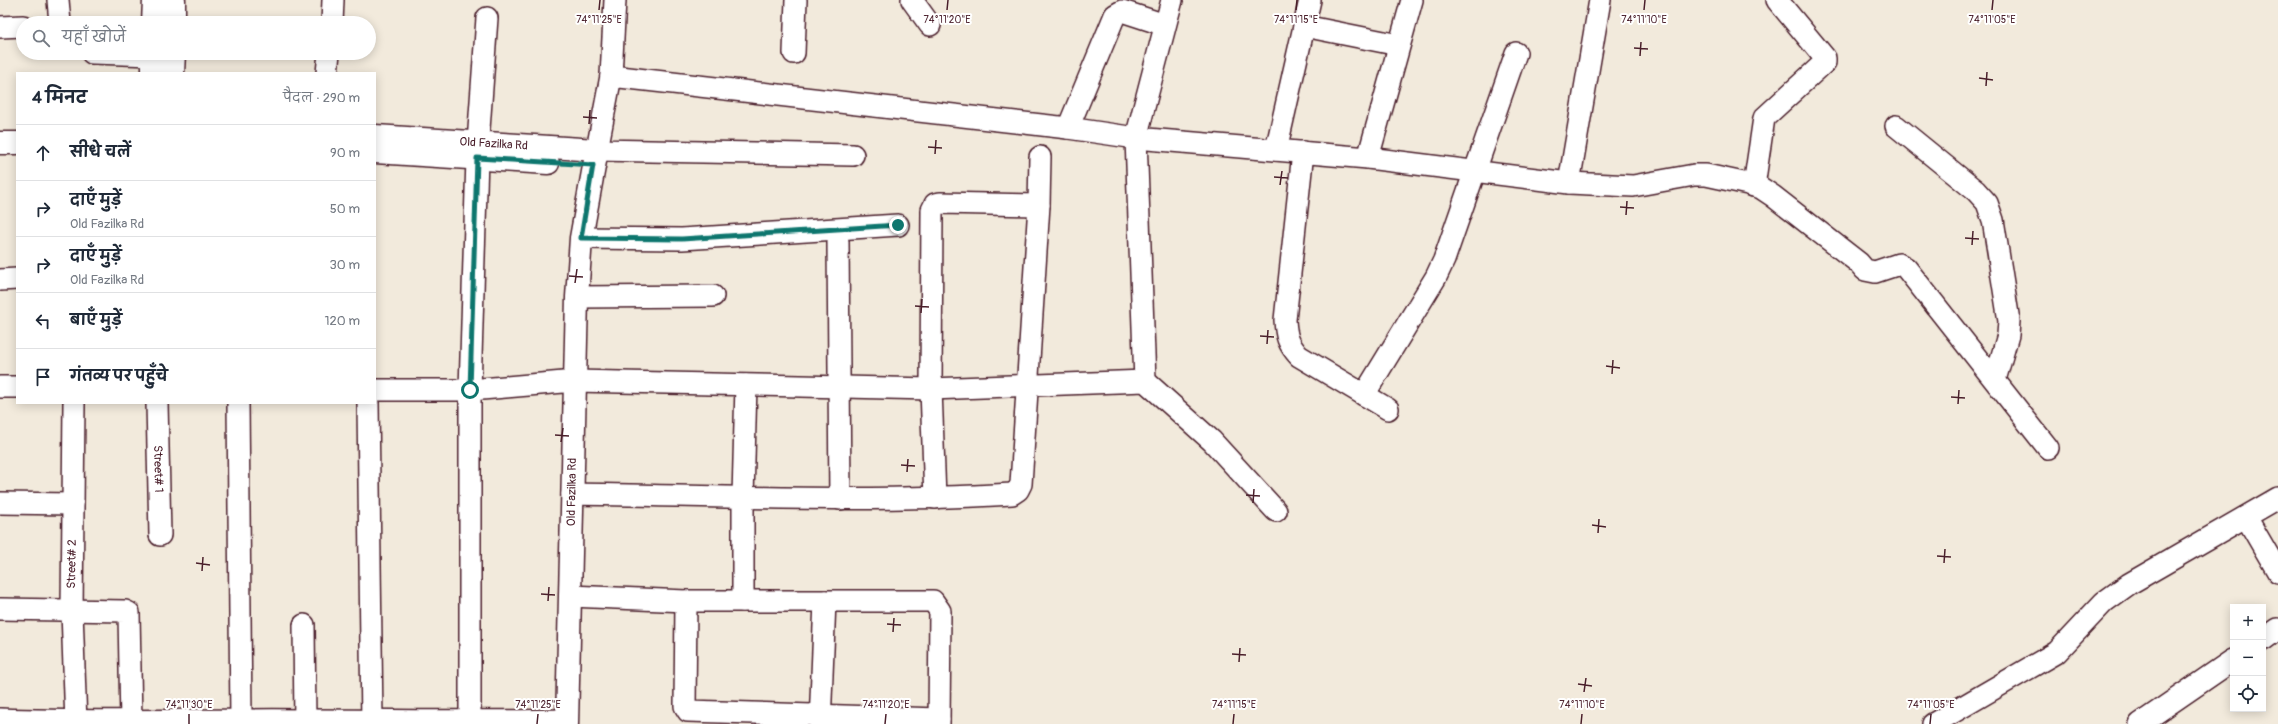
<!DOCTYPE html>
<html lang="hi">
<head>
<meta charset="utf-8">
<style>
  :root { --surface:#fff; --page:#f2f2f3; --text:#1f2937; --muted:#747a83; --line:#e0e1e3 }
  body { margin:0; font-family:Pangolin,"Playpen Sans Deva",sans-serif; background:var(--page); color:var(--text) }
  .controls { position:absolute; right:12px; bottom:12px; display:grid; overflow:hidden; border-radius:0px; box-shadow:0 2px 10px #0003 }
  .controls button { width:36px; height:36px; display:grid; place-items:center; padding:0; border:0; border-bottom:1px solid var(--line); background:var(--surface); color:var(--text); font:20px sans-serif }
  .stop { position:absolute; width:12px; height:12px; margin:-9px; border:3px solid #0f766e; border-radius:50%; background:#fff }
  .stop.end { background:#0f766e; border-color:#fff; box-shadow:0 1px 4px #0008 }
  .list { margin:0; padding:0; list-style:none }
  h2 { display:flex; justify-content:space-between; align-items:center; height:52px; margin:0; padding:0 16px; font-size:17px }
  h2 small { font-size:13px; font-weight:400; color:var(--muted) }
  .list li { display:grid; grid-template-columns:26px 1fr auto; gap:12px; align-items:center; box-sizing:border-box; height:56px; padding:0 16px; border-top:1px solid var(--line) }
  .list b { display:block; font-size:15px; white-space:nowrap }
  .list p { margin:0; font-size:13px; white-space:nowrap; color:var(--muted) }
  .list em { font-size:13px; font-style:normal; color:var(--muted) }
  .icon { flex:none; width:22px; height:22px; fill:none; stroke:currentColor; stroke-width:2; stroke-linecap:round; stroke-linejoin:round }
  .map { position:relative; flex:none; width:2278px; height:724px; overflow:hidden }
  .search { position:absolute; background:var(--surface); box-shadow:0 2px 10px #0003; left:16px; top:16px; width:360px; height:44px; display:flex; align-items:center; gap:10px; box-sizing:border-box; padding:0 14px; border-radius:22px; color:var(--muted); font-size:15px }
  .panel { position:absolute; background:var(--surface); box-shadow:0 2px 10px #0003; left:16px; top:72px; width:360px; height:332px; border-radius:0px }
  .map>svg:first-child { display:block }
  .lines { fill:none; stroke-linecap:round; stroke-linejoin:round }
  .street-casing { stroke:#4a1f2b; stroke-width:24 }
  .secondary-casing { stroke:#4a1f2b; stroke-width:25 }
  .street { stroke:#fff; stroke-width:21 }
  .secondary { stroke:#fff; stroke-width:22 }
  .route { stroke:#0f766e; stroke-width:5 }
  .ticks { fill:none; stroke:#4a1f2b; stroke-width:1.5 }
  .labels { text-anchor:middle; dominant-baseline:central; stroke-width:4; stroke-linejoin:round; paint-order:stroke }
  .street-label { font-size:12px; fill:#4a1f2b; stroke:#fff }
  .ticks-label { font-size:10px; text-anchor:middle; fill:#4a1f2b; stroke:#fff; stroke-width:4; stroke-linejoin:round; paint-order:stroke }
</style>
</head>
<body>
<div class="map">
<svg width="2278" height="724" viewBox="0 0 2278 724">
  <rect width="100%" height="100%" fill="#f2eadc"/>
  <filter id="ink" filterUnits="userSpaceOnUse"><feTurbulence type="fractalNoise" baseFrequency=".025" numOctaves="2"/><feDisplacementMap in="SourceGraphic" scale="8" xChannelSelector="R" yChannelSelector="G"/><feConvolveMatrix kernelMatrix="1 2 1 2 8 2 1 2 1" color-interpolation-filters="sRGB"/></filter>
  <g filter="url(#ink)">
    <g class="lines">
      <defs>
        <g id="street">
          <path d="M58,0L60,23"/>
          <path d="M615,0L611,76L597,150L853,155"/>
          <path d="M912,0L930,25"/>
          <path d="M332,23L333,0"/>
          <path d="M1304,26L1399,45"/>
          <path d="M0,27L23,26"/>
          <path d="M92,53L153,55"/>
          <path d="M794,53L796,0"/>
          <path d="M327,73L329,53"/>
          <path d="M611,76L1068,128L1136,138L1368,158L1569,183L1633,186L1694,175H1706L1748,184L1761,188L1773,196L1859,263L1865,270L1875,272L1899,264L1906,268L2048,448"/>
          <path d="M1896,126L1976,191L1987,203L1993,220L2009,321L2008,335L1995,380"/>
          <path d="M1068,128L1115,15L1122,11L1165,25"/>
          <path d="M478,143L487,18"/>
          <path d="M1276,150L1310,0"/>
          <path d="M1303,152L1285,320C1286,336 1288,344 1299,356L1388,409"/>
          <path d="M1368,158L1412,0"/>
          <path d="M1569,183L1600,0"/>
          <path d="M1754,186L1764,118L1825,62V58L1777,0"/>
          <path d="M581,238L682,239L898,225"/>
          <path d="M838,241L840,499"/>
          <path d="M0,280L17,279"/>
          <path d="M577,297L713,296"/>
          <path d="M1145,381L1136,138L1172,0"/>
          <path d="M0,387H17"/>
          <path d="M375,390H470L575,381L931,389L1145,381L1212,441L1276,511"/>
          <path d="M1364,395L1436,277L1444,260L1516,53"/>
          <path d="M74,403L72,611L76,724"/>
          <path id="s1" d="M157,403L160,535"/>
          <path d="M238,403L241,720"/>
          <path d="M368,403L372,724"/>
          <path d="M572,494C719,496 866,503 1012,494L1018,490L1021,484L1039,205L1040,157"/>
          <path d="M935,498L931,389L932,210L935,204L940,203L1039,205"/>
          <path d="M0,503L73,504"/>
          <path d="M2246,517L2278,572"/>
          <path d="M570,596L686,601H933L940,611L939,724"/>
          <path d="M686,601L685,706L688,711L939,719"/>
          <path d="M743,601V497L746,385"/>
          <path d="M0,609L125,611L129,613L131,724"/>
          <path d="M304,625L305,724"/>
          <path d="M2263,640L2278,629"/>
          <path d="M0,719C102,723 203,719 305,720C392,720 480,722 567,720"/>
          <path d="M470,724V390L477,158"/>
          <path d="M820,724L825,601"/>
          <path d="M1933,724L2057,652L2104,602L2129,584L2278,498"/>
          <path d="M2140,724L2233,660"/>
        </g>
        <g id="secondary">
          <path d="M153,23L154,0"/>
          <path d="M174,23V0"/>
          <path d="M153,53V73"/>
          <path d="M173,73L174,53"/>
          <path id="s2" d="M375,136L597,150L581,238L577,297L567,724"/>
          <path d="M0,143H17"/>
          <path d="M375,152L548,163"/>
        </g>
      </defs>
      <use href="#street" class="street-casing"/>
      <use href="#secondary" class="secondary-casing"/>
      <use href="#street" class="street"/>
      <use href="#secondary" class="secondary"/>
    </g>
  </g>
  <g class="lines" filter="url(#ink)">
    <path class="route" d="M470,390L477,158L593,165L581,238L682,239L898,225"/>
  </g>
  <path class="ticks" d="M599,10L600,0M947,10L948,0M1296,10L1297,0M1644,10L1645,0M1992,10L1993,0M1634,48L1648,49M1640,56L1641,42M1979,78L1993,80M1986,86L1987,72M583,117L597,118M589,124L590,110M928,147L942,148M935,154L936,140M1274,177L1288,178M1280,185L1282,171M1620,207L1634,208M1626,215L1627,201M1965,238L1979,239M1972,245L1973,231M569,276L583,277M575,283L577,269M915,306L929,307M921,313L922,299M1260,336L1274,337M1267,344L1268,330M1606,366L1620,368M1612,374L1613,360M1951,397L1965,398M1958,404L1959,390M555,435L569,436M561,442L563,428M901,465L915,466M907,472L908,459M1246,495L1260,496M1253,503L1254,489M1592,525L1606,527M1598,533L1599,519M1937,556L1951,557M196,563L210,565M1944,563L1945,549M202,571L203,557M541,594L555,595M548,601L549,587M887,624L901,625M893,632L894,618M1232,654L1246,655M1239,662L1240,648M1578,684L1592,686M1584,692L1586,678M189,724V714M537,724L538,714M885,724L886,714M1233,724L1234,714M1581,724L1582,714M1930,724L1931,714"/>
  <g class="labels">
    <g class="street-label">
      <text stroke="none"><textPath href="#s2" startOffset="119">Old Fazilka Rd</textPath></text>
      <text stroke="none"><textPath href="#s1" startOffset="66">Street# 1</textPath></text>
      <text transform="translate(572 492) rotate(-89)">Old Fazilka Rd</text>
      <text transform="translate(72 564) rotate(-89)">Street# 2</text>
    </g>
  </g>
  <g class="ticks-label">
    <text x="599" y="23">74°11'25"E</text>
    <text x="947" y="23">74°11'20"E</text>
    <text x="1296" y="23">74°11'15"E</text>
    <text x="1644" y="23">74°11'10"E</text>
    <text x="1992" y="23">74°11'05"E</text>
    <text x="189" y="708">74°11'30"E</text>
    <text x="538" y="708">74°11'25"E</text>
    <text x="886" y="708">74°11'20"E</text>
    <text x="1234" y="708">74°11'15"E</text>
    <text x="1582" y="708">74°11'10"E</text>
    <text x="1931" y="708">74°11'05"E</text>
  </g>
</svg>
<div class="controls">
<button>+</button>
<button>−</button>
<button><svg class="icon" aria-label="locate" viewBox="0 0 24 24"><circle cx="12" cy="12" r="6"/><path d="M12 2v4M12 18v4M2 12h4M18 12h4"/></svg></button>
</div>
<div class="stop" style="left:470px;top:390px"></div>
<div class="stop end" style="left:898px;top:225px"></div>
<div class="search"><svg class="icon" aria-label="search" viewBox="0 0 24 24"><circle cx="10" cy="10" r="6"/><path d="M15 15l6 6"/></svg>यहाँ खोजें</div>
<section class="panel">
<h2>4 मिनट<small>पैदल · 290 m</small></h2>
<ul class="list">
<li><svg class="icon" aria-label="ahead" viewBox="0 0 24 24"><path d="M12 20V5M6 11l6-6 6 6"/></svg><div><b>सीधे चलें</b></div><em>90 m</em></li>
<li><svg class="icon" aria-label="right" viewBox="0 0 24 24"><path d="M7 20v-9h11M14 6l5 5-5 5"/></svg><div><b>दाएँ मुड़ें</b><p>Old Fazilka Rd</p></div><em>50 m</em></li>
<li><svg class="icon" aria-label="right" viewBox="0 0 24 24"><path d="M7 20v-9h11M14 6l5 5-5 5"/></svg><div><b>दाएँ मुड़ें</b><p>Old Fazilka Rd</p></div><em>30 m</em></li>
<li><svg class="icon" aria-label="left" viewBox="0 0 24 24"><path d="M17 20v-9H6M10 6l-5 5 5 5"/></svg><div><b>बाएँ मुड़ें</b></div><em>120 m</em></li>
<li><svg class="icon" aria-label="arrive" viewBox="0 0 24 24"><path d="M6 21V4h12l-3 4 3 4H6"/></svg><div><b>गंतव्य पर पहुँचे</b></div></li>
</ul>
</section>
</div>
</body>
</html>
